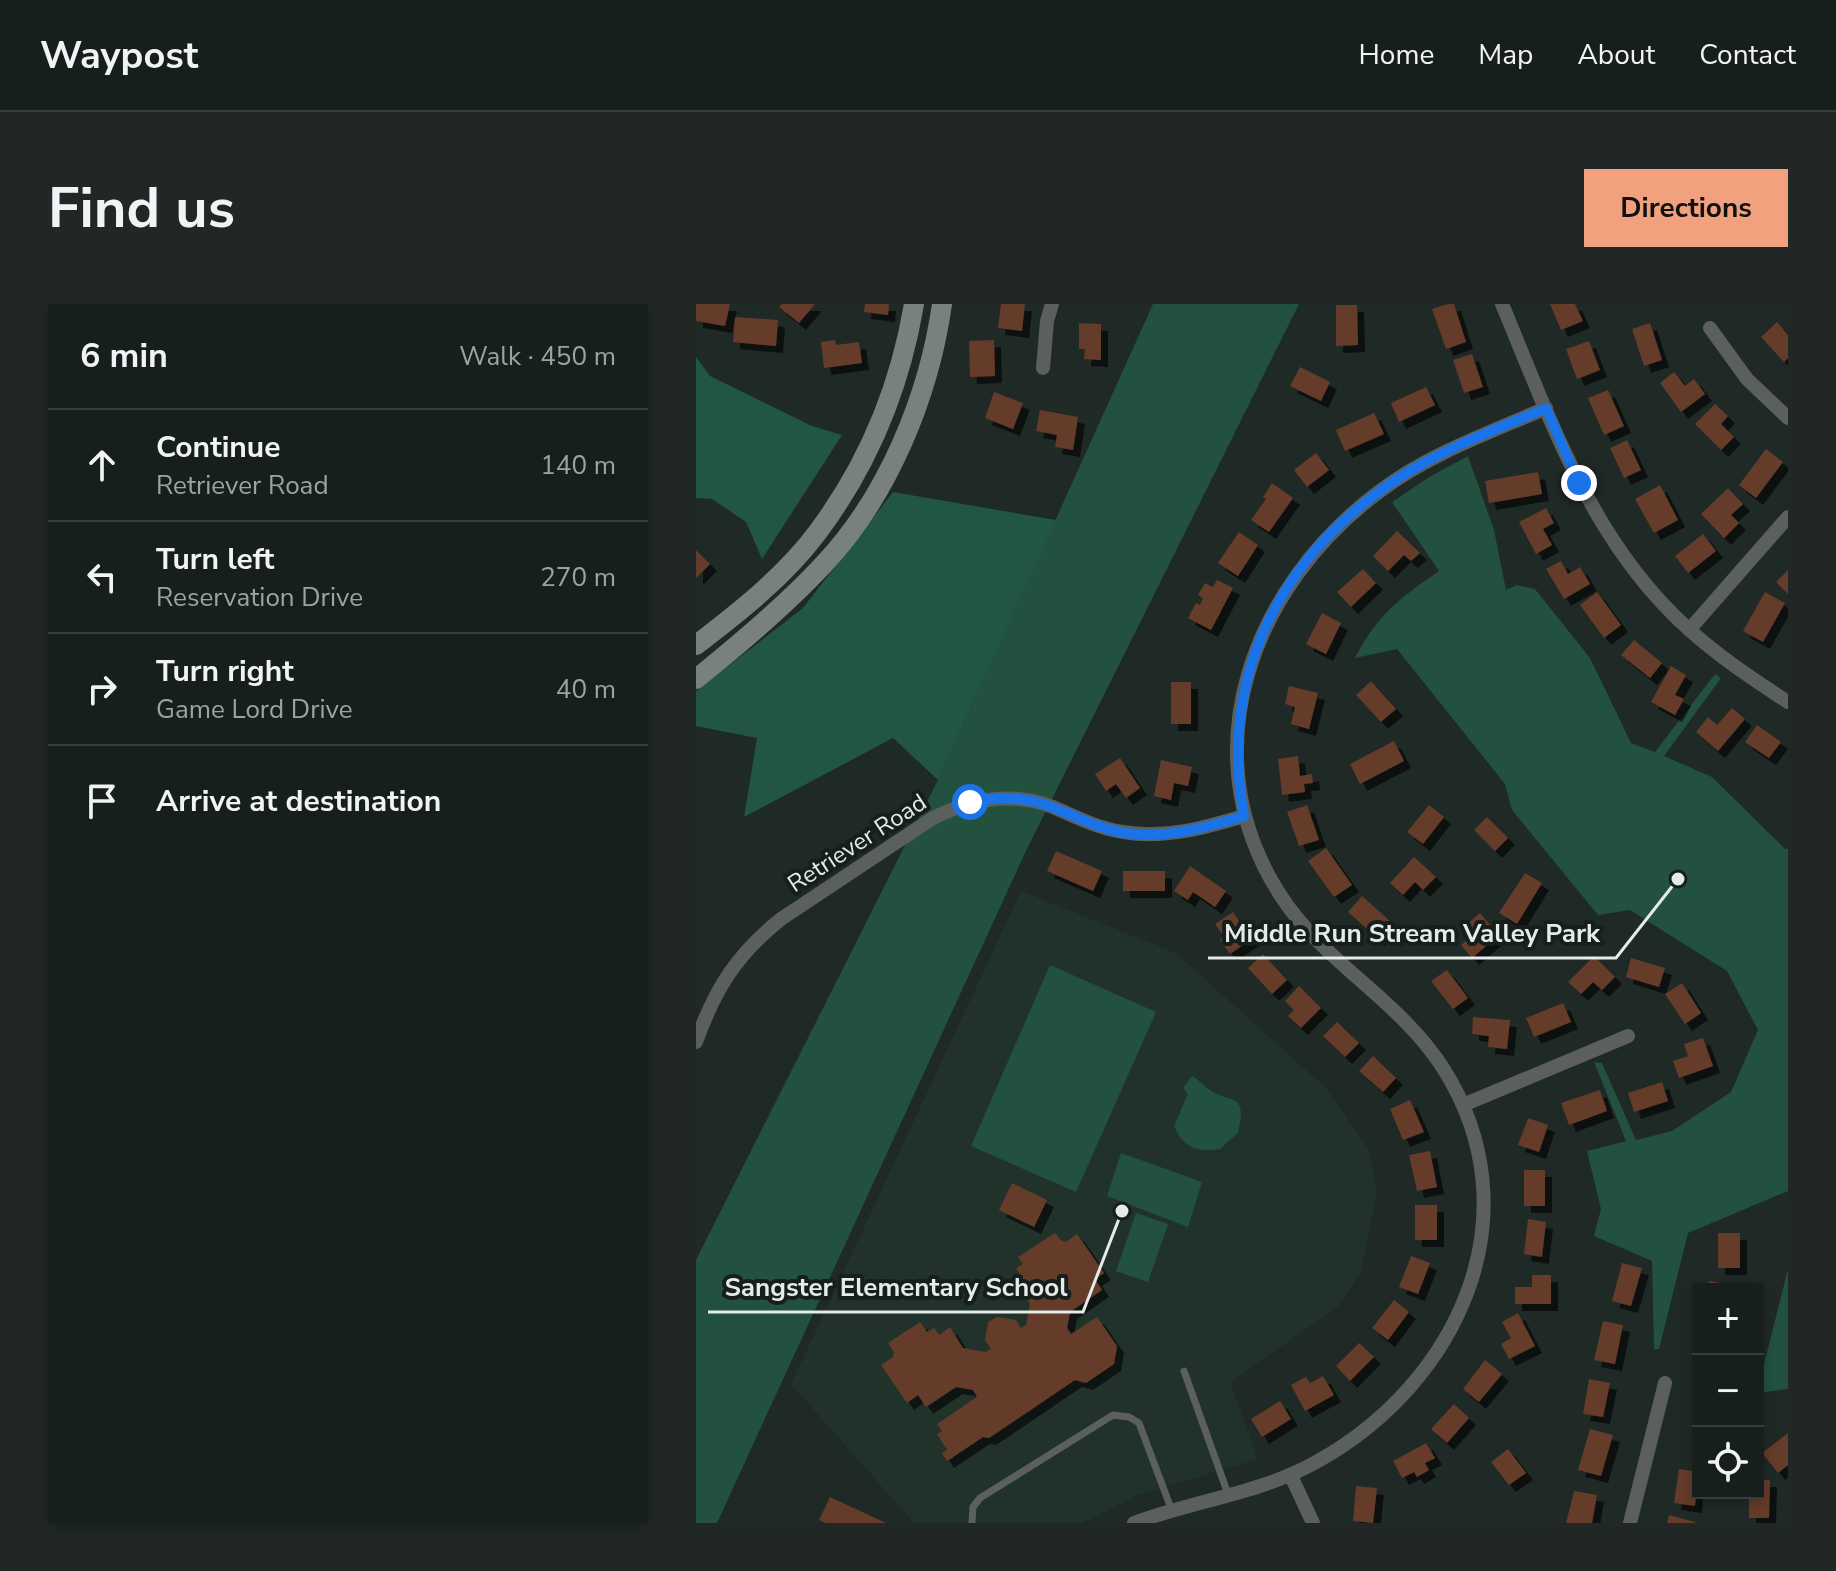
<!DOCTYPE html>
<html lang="en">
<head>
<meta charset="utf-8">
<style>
  :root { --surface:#171f1c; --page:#202725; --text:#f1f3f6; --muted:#9ea2a3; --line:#363d3b; --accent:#f2a17e }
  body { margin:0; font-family:"Nunito Sans",sans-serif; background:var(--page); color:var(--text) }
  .controls { position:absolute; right:24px; bottom:24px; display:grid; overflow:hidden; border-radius:0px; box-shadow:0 4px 12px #0003 }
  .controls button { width:72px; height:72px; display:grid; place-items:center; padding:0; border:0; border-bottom:2px solid var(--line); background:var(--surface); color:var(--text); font:40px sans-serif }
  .stop { position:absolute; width:24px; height:24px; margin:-18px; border:6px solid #1a73e8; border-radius:50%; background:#fff }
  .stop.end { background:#1a73e8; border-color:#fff; box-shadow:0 2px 8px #0008 }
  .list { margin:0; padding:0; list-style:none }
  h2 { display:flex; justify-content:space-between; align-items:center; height:104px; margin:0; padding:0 32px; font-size:34px }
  h2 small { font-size:26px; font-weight:400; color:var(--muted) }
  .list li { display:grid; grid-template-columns:52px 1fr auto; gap:24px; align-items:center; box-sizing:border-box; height:112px; padding:0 32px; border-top:2px solid var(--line) }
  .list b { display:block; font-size:30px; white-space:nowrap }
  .list p { margin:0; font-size:26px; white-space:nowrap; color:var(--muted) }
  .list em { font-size:26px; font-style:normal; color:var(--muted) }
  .icon { flex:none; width:44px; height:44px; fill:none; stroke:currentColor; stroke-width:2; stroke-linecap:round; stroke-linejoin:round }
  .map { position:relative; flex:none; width:1092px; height:1219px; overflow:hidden; border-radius:0px }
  header { display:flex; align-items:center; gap:48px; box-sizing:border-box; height:112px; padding:0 40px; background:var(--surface); border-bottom:2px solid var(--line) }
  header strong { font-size:38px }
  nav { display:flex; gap:44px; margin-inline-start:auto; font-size:28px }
  .intro { display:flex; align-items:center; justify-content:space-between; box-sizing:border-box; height:192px; padding:0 48px }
  h1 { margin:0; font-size:56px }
  .button { padding:20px 36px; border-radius:0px; background:var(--accent); color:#111; font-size:28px; font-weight:700 }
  main { display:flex; gap:48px; padding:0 48px }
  aside { flex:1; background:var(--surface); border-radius:0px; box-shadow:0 4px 12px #0003 }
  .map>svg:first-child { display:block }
  .built { fill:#21322b }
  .green { fill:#225140 }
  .forest { fill:#215644 }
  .building { fill:#653b29; filter:url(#shadow) }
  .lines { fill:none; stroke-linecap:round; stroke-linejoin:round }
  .service { stroke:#5b605e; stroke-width:7 }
  .minor { stroke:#5b605e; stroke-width:14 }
  .secondary { stroke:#79817d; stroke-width:20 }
  .route { stroke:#1a73e8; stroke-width:10 }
  .labels { text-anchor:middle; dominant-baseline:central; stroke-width:8; stroke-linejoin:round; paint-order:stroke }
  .street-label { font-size:24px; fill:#e4ebe8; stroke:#161f1b }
  .leader { fill:none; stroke:#e4ebe8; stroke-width:3 }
  .callout-dot { fill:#e4ebe8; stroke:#161f1b; stroke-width:3 }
  .callout-label { font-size:26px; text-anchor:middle; font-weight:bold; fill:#e4ebe8; stroke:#161f1b; stroke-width:8; stroke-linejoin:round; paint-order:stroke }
</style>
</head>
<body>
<header>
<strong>Waypost</strong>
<nav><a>Home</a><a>Map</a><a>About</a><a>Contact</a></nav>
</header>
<div class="intro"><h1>Find us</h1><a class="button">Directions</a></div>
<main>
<aside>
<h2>6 min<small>Walk · 450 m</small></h2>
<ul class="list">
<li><svg class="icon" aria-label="ahead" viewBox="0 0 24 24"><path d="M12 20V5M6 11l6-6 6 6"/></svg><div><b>Continue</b><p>Retriever Road</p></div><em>140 m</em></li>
<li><svg class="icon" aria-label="left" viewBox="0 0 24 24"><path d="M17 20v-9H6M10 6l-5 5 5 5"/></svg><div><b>Turn left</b><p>Reservation Drive</p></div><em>270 m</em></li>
<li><svg class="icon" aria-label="right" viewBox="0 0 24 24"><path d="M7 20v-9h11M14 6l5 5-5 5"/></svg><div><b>Turn right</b><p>Game Lord Drive</p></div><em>40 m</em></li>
<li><svg class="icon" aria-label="arrive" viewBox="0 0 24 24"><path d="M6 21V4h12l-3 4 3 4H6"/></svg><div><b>Arrive at destination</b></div></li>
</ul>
</aside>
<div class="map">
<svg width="1092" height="1219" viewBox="0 0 1092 1219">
  <defs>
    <filter id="shadow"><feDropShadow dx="7" dy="7" stdDeviation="0" flood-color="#0009"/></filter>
  </defs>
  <rect width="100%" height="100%" fill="#1f2925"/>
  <path class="built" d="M325,587L480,649L630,784L673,846L681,888L665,968L642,1003L534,1078L562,1155L442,1191L386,1219H218L95,1080Z"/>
  <path class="green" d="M457,0H603L329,549L21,1219H0V956L242,476Z
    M772,152L798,226L810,286L821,281L839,285L894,354L935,439L959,448L1019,370L1025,374L968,452L1016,473L1089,545H1092V887L992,929L963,1045H958L956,957L898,932L905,905L891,847L930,837L898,758L906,759L940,836L976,827L1035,788L1062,726L1031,667L934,606L902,611L816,506L809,480L701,345L659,354C681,311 704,294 743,267L696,198L735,172Z
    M354,661L460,708L380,888L275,842Z
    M496,772C502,775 506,780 511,784C534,802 552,785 542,829L524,845C501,849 487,843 478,822L492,790L487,784Z
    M425,849L506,878L492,923L411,892Z
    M440,909L472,920L452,978L420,967Z
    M1092,965V1085L1062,1089V1084Z"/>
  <path class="forest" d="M0,53L14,72L116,122L146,131L66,255L50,218L16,195L0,194Z
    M197,188L360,216L242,476L197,434L48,513L61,434L0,422V387L107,304Z"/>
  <path class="building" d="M0,0H34L29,22L0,17Z
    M86,0H119L103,19L83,3Z
    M169,0H193L192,11L168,8Z
    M305,0H329L326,27L302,24Z
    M752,0H758L770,38L750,45L736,5Z
    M854,0H879L887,17L865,26Z
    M640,1H661L662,41L640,42Z
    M39,13L82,16L80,42L37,38Z
    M1081,18L1092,31V54L1088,58L1065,33Z
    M383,19L405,20V56L388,55L389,45H383Z
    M954,19L966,56L948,62L936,25Z
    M139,36L140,41L163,38L166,59L128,64L125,38Z
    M298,36L299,72L274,73L273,37Z
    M893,37L904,66L881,75L870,45Z
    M776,50L787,83L768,89L757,56Z
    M604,63L634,78L625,97L594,82Z
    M978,68L989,82L998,75L1009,90L985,108L964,79Z
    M730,83L739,101L703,118L695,99Z
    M912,86L928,122L908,131L892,94Z
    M298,88L327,99L317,125L289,114Z
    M1019,100L1032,112L1025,120L1038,133L1025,146L999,120Z
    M344,106L382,113L377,146L359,143L361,131L340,127Z
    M678,109L688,130L649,147L640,126Z
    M931,136L945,166L928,174L914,144Z
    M1070,145L1087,158L1060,194L1043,181Z
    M620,149L633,166L611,183L598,166Z
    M842,168L846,190L793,199L789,177Z
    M576,179L597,194L573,228L555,216L570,195L567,193Z
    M964,181L982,216L958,229L939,195Z
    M1032,184L1047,200L1035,211L1043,219L1028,234L1005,210Z
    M850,204L858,219L847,225L856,241L840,250L823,218Z
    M701,227L724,249L715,257L708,251L692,267L677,252Z
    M543,228L562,241L542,272L522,259Z
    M1007,230L1020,247L992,269L979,252Z
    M0,246L14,260L0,274Z
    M865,257L872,270L884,263L894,280L868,295L850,265Z
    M667,265L680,279L655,303L641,288Z
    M1092,266V290L1080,278Z
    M521,276L537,284L515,326L492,314L500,299L504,301L507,294L502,291L509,279L517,283Z
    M901,288L925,321L908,334L884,301Z
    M1069,288L1089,299L1067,338L1047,327Z
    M626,309L645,319L630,350L610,340Z
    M938,336L966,359L954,374L925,351Z
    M975,362L990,371L979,391L988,395L979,411L955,398Z
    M675,377L700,405L685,418L660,391Z
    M475,378H495V420H475Z
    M593,382L622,389L613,425L595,420L599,403L589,400Z
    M1036,404L1049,415L1022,447L1000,428L1012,413L1021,421Z
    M1061,421L1085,438L1073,454L1049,438Z
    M698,437L708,457L664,480L654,460Z
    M602,452L604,472L616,470L617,479L608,480L609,488L586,491L582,455Z
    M424,454L444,484L430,494L420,480L410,487L399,470Z
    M465,456L496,463L492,482L478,479L475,496L458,492Z
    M611,501L623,536L603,542L591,508Z
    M733,501L748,513L727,540L711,528Z
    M791,513L812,534L799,547L778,526Z
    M630,544L656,581L638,593L612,557Z
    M360,547L406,567L397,587L351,567Z
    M718,553L740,573L727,586L719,578L707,591L694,579Z
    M494,562L530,587L519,603L497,588L492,596L478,587Z
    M427,567H469V587H427Z
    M829,569L846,579L821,620L803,609Z
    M666,592L696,619L682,635L652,608Z
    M537,608L556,635L534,650L524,636L528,633L519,620Z
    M784,609L803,631L776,654L765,641L778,630L770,621Z
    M567,650L591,676L576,690L552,664Z
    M898,652L919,673L906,686L897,678L885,690L872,678Z
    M935,654L969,664L963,683L930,673Z
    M751,666L772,694L757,705L735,677Z
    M986,679L1005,709L989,720L969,690Z
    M603,682L625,704L605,724L592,712L598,706L589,697Z
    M867,699L875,718L838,733L830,714Z
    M777,713L814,716L811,745L792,743L793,732L776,730Z
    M641,718L663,739L649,753L627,732Z
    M1007,734L1017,762L983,774L977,757L992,752L988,740Z
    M677,752L700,774L687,788L663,767Z
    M966,778L972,797L938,808L932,789Z
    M904,786L911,807L873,821L865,799Z
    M714,796L728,828L707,836L694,805Z
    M832,814L852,821L843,848L822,841Z
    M734,847L741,883L721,887L713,851Z
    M828,866H849V902H828Z
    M316,879L351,896L338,923L303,906Z
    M719,901H741V936H719Z
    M832,915L850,918L846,953L828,950Z
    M359,929L365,936L370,938L381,930L408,969L399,975L406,986L374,1008L371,1024L375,1030L401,1013L421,1042L418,1060L390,1079L379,1076L293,1134L287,1133L251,1157L246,1149L251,1146L241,1130L246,1127L241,1120L281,1093L277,1086L260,1083L230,1103L222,1091L211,1099L185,1061L197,1053L198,1048L192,1039L224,1018L231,1028L238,1024L243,1031L254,1023L267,1044L289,1048L295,1045L289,1036L292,1018L301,1013L320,1016L325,1024L330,1021L334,1000L318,976L325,972L320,964L327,960L322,953Z
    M1022,929H1044V964H1022Z
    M715,952L734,959L722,990L703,983Z
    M926,959L946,964L935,1002L916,997Z
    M836,971H855V1000H819V983H836Z
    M1013,977L1036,981V985H1012Z
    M698,996L713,1008L692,1036L676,1024Z
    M822,1009L839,1042L813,1055L805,1040L815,1034L806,1018Z
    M907,1017L927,1021L919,1060L898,1056Z
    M663,1039L678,1053L654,1077L640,1062Z
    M789,1056L806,1070L783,1098L767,1085Z
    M627,1072L638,1091L609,1107L595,1081L610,1073L614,1079Z
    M893,1075L914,1079L907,1113L887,1110Z
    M584,1097L595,1115L566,1133L555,1115Z
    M758,1100L773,1114L751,1139L735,1125Z
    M894,1125L917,1131L905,1172L882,1166Z
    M1092,1129V1161L1082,1169L1066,1149Z
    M730,1139L739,1154L729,1159L733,1166L721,1173L718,1168L706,1174L697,1157Z
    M812,1145L830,1169L813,1181L795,1158Z
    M983,1165L1002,1168L999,1202L978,1199Z
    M1062,1176H1074L1073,1214H1053V1189H1062Z
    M660,1182L681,1184L677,1219L657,1217Z
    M878,1187L901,1191L896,1219H870Z
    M134,1193L190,1219H130L123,1216Z
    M973,1211L999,1218V1219H971Z"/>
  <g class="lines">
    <path class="service" d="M488,1067L532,1190
      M276,1219L277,1203L284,1194L417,1111L433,1113L443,1119L476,1207"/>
    <path class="minor" d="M806,0C850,105 888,216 967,300C1003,339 1047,369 1092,398
      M1014,24L1051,75L1092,114
      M347,64L351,17L356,0
      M993,326L1092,213
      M0,738C19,685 40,651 85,615L237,514C275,495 316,487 357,503C380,513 401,524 427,528C469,535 508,524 548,512
      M767,801L932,732
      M595,1172L617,1219
      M438,1219C499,1196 564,1190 622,1157C763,1078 840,910 747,764C703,695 626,658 583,589C493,447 557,281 684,187C733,150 793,129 850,104
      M934,1219L969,1079"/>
    <path class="secondary" d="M0,341C43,308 88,273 121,229C172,161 204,83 218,0
      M0,375C45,339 89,302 128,260C192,192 233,92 246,0"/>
  </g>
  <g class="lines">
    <path class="route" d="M274,498C300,493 327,492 353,502C378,511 400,524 428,529C470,535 508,524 548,512C522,369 586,249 707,171C751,143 802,125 850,104L883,179"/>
  </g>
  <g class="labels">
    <g class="street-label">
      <text transform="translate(161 539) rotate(-33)">Retriever Road</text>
    </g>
  </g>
  <path class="leader" d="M982 575L920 654H512M426 907L387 1008H12"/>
  <g class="callout-dot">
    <circle cx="982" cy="575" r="8"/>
    <circle cx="426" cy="907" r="8"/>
  </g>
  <g class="callout-label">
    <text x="716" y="638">Middle Run Stream Valley Park</text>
    <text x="200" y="992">Sangster Elementary School</text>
  </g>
</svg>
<div class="controls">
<button>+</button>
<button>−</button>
<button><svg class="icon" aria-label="locate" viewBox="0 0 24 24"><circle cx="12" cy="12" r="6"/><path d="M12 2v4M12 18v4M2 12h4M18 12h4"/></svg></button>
</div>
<div class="stop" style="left:274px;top:498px"></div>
<div class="stop end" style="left:883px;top:179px"></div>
</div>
</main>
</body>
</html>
